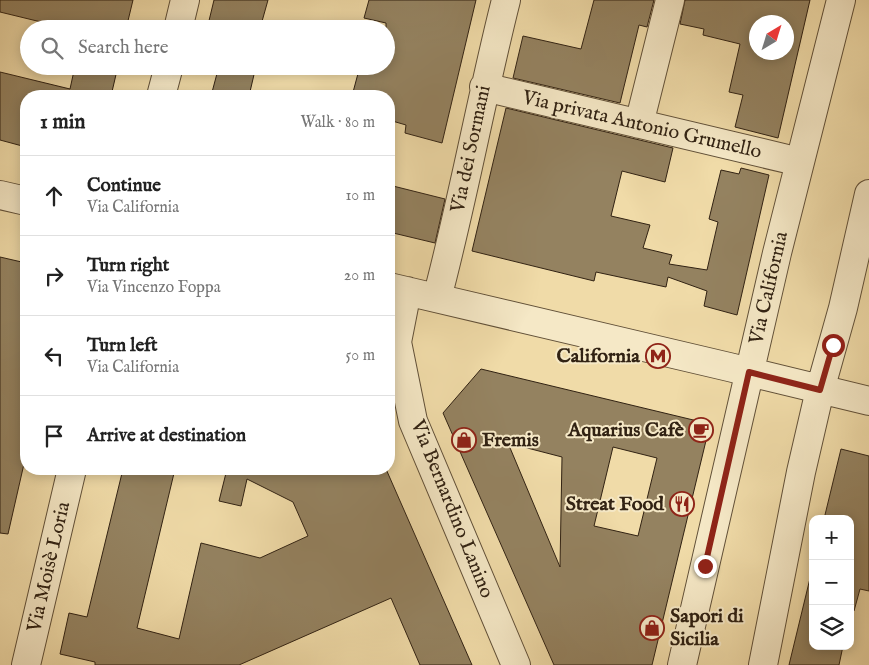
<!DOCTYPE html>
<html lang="en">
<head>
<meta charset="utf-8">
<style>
  :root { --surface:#fff; --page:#f6f6f6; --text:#222; --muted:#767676; --line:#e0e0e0 }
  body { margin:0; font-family:"IM FELL English",serif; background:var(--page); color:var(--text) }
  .controls { position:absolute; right:15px; bottom:15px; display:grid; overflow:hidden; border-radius:10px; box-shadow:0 2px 12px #0003 }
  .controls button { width:45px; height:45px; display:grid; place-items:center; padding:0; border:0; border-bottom:1px solid var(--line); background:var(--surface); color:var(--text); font:25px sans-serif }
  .compass { position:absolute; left:749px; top:15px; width:45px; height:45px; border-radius:50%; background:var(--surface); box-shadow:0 2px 12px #0003; rotate:38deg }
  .stop { position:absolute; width:15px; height:15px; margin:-11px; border:4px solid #8f2418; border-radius:50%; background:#fff }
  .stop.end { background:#8f2418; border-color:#fff; box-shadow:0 1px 5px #0008 }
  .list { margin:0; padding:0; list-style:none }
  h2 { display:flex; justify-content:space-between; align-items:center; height:65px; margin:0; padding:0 20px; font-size:21px }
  h2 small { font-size:16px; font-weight:400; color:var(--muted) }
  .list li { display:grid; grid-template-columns:32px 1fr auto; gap:15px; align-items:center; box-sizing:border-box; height:80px; padding:0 20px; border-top:1px solid var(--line) }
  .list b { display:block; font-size:19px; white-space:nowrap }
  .list p { margin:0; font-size:16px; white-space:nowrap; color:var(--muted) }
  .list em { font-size:16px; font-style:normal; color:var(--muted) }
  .icon { flex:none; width:28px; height:28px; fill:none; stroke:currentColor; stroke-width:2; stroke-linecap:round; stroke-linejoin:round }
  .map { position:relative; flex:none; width:869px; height:665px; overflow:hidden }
  .search { position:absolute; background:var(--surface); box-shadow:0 2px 12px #0003; left:20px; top:20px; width:375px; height:55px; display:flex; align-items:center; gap:12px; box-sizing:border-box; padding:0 18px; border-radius:28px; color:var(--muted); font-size:19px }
  .panel { position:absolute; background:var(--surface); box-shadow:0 2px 12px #0003; left:20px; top:90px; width:375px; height:385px; border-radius:20px }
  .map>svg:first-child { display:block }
  .building { fill:#948260; stroke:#312213; fill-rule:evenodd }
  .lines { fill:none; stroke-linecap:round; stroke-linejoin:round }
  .minor-casing { stroke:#615038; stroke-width:30 }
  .minor { stroke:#f5e8c6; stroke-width:28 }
  .route { stroke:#8f2418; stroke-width:6 }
  .labels { text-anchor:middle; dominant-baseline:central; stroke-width:4; stroke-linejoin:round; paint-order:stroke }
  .street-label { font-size:20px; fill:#312213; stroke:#f5e8c6 }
  .poi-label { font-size:20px; font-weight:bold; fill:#312213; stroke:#f5e8c6; text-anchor:end }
</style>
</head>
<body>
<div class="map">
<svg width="869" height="665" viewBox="0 0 869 665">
  <rect width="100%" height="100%" fill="#f0dba8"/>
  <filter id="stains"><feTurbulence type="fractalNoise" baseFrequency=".004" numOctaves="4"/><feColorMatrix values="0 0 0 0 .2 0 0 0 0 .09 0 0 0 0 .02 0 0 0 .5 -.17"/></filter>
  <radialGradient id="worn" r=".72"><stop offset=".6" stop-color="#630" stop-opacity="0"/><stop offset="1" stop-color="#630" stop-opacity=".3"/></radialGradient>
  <path class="building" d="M0,0H133L126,29H70L0,12Z
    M214,0H268L261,25L254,23L253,29H207Z
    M369,0H476L442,143L405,133L406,125L389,120V96H352L360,66H386V23L364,18Z
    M594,0H654L647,27L639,25L620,103L513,78L523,36L581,49Z
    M685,0H810L778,138L735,127L743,95L729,92L740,44L703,35L704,29L680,24ZM756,22H786V52H756Z
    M75,66H118L111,96H26V147L0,140V72L70,89Z
    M219,66H256L249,96H211Z
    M506,108L673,148L665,182L622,171L611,216L650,225L643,248L672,255L669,264L707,270L718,222L709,219L721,170L739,174L741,168L769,175L737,315L704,306L707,291L668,277L666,287L596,272L594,281L472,251Z
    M389,185L445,199L435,243L389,232Z
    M0,257L26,263V455L8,534L0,533Z
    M481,369L710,424L652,665H554L443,413ZM508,443L562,457L560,567ZM613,447L657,458L638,536L594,526Z
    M841,449L869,456V591L860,589L854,611H852L850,617V519H824Z
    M123,469H175L137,628L179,639L201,543L260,558L308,536L293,502L247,479L241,506L219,501L227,469H386L472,665H420L391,598L239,665H95V662L60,654L69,613L87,617Z
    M813,566V646H843L839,665H789Z"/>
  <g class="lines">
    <defs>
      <path id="minor" d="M178,29L185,0
        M484,87L800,162
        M161,96L169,66
        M639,124L670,0
        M0,195L26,201
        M389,287L729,367L869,401
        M407,291L397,342L413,421L516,665
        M437,298C463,200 481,99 506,0
        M26,665L72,469
        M682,665L777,253L841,0
        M763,665L801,472L820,390L843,308L869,194"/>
    </defs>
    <use href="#minor" class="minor-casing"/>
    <use href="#minor" class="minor"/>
  </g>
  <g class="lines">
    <path class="route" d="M705,566L749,372L820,390L833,345"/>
  </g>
  <defs>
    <symbol id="metro-ring" viewBox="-11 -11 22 22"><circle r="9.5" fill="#f5e8c6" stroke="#8f2418" stroke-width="1.5"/><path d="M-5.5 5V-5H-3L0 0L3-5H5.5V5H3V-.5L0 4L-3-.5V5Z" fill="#8f2418"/></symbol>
    <symbol id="cafe-ring" viewBox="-11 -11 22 22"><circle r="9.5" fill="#f5e8c6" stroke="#8f2418" stroke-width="1.5"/><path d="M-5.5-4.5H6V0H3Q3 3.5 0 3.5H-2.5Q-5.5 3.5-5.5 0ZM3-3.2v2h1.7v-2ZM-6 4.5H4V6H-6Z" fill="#8f2418"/></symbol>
    <symbol id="shop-ring" viewBox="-11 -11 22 22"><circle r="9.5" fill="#f5e8c6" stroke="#8f2418" stroke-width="1.5"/><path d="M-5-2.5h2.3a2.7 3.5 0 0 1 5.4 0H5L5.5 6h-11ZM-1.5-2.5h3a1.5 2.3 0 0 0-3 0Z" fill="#8f2418"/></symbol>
    <symbol id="restaurant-ring" viewBox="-11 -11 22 22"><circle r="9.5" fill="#f5e8c6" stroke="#8f2418" stroke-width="1.5"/><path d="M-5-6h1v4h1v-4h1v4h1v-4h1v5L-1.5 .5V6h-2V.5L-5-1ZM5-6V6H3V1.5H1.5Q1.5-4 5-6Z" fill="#8f2418"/></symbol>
  </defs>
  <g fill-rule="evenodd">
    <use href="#metro-ring" x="644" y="342" width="28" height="28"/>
    <use href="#cafe-ring" x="687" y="416" width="28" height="28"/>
    <use href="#shop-ring" x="450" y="426" width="28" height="28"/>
    <use href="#restaurant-ring" x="668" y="490" width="28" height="28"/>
    <use href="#shop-ring" x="638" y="614" width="28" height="28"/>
  </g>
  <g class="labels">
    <g class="street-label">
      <text transform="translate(642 125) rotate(13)">Via privata Antonio Grumello</text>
      <text transform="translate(471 149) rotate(-78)">Via dei Sormani</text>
      <text transform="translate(769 288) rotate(-77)">Via California</text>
      <text transform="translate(452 509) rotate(68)">Via Bernardino Lanino</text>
      <text transform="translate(49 567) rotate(-77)">Via Moisè Loria</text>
    </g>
    <g class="poi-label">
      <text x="640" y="356">California</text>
      <text x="684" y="430">Aquarius Cafè</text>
      <text x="482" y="440" text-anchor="start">Fremis</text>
      <text x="664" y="504">Streat Food</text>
      <text x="670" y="616" text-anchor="start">Sapori di<tspan x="670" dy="23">Sicilia</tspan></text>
    </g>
  </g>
  <rect width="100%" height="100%" filter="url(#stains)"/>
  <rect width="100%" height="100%" fill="url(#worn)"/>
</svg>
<div class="controls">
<button>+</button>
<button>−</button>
<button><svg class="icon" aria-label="layers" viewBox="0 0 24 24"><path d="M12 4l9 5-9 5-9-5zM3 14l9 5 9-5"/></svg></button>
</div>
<svg class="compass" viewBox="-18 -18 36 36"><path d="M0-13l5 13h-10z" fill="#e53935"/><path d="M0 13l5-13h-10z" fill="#767676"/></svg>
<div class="stop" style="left:833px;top:345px"></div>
<div class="stop end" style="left:705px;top:566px"></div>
<div class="search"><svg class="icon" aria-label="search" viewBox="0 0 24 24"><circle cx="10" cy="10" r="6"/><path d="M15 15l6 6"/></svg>Search here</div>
<section class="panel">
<h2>1 min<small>Walk · 80 m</small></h2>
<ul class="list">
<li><svg class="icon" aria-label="ahead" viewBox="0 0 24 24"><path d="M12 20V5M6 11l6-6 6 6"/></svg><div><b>Continue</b><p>Via California</p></div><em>10 m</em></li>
<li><svg class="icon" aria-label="right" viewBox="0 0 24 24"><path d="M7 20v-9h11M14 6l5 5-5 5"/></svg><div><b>Turn right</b><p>Via Vincenzo Foppa</p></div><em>20 m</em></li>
<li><svg class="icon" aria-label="left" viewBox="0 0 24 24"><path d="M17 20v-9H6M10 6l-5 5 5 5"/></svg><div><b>Turn left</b><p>Via California</p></div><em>50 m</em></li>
<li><svg class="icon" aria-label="arrive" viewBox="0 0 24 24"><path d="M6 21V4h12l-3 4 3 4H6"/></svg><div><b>Arrive at destination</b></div></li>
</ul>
</section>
</div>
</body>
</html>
